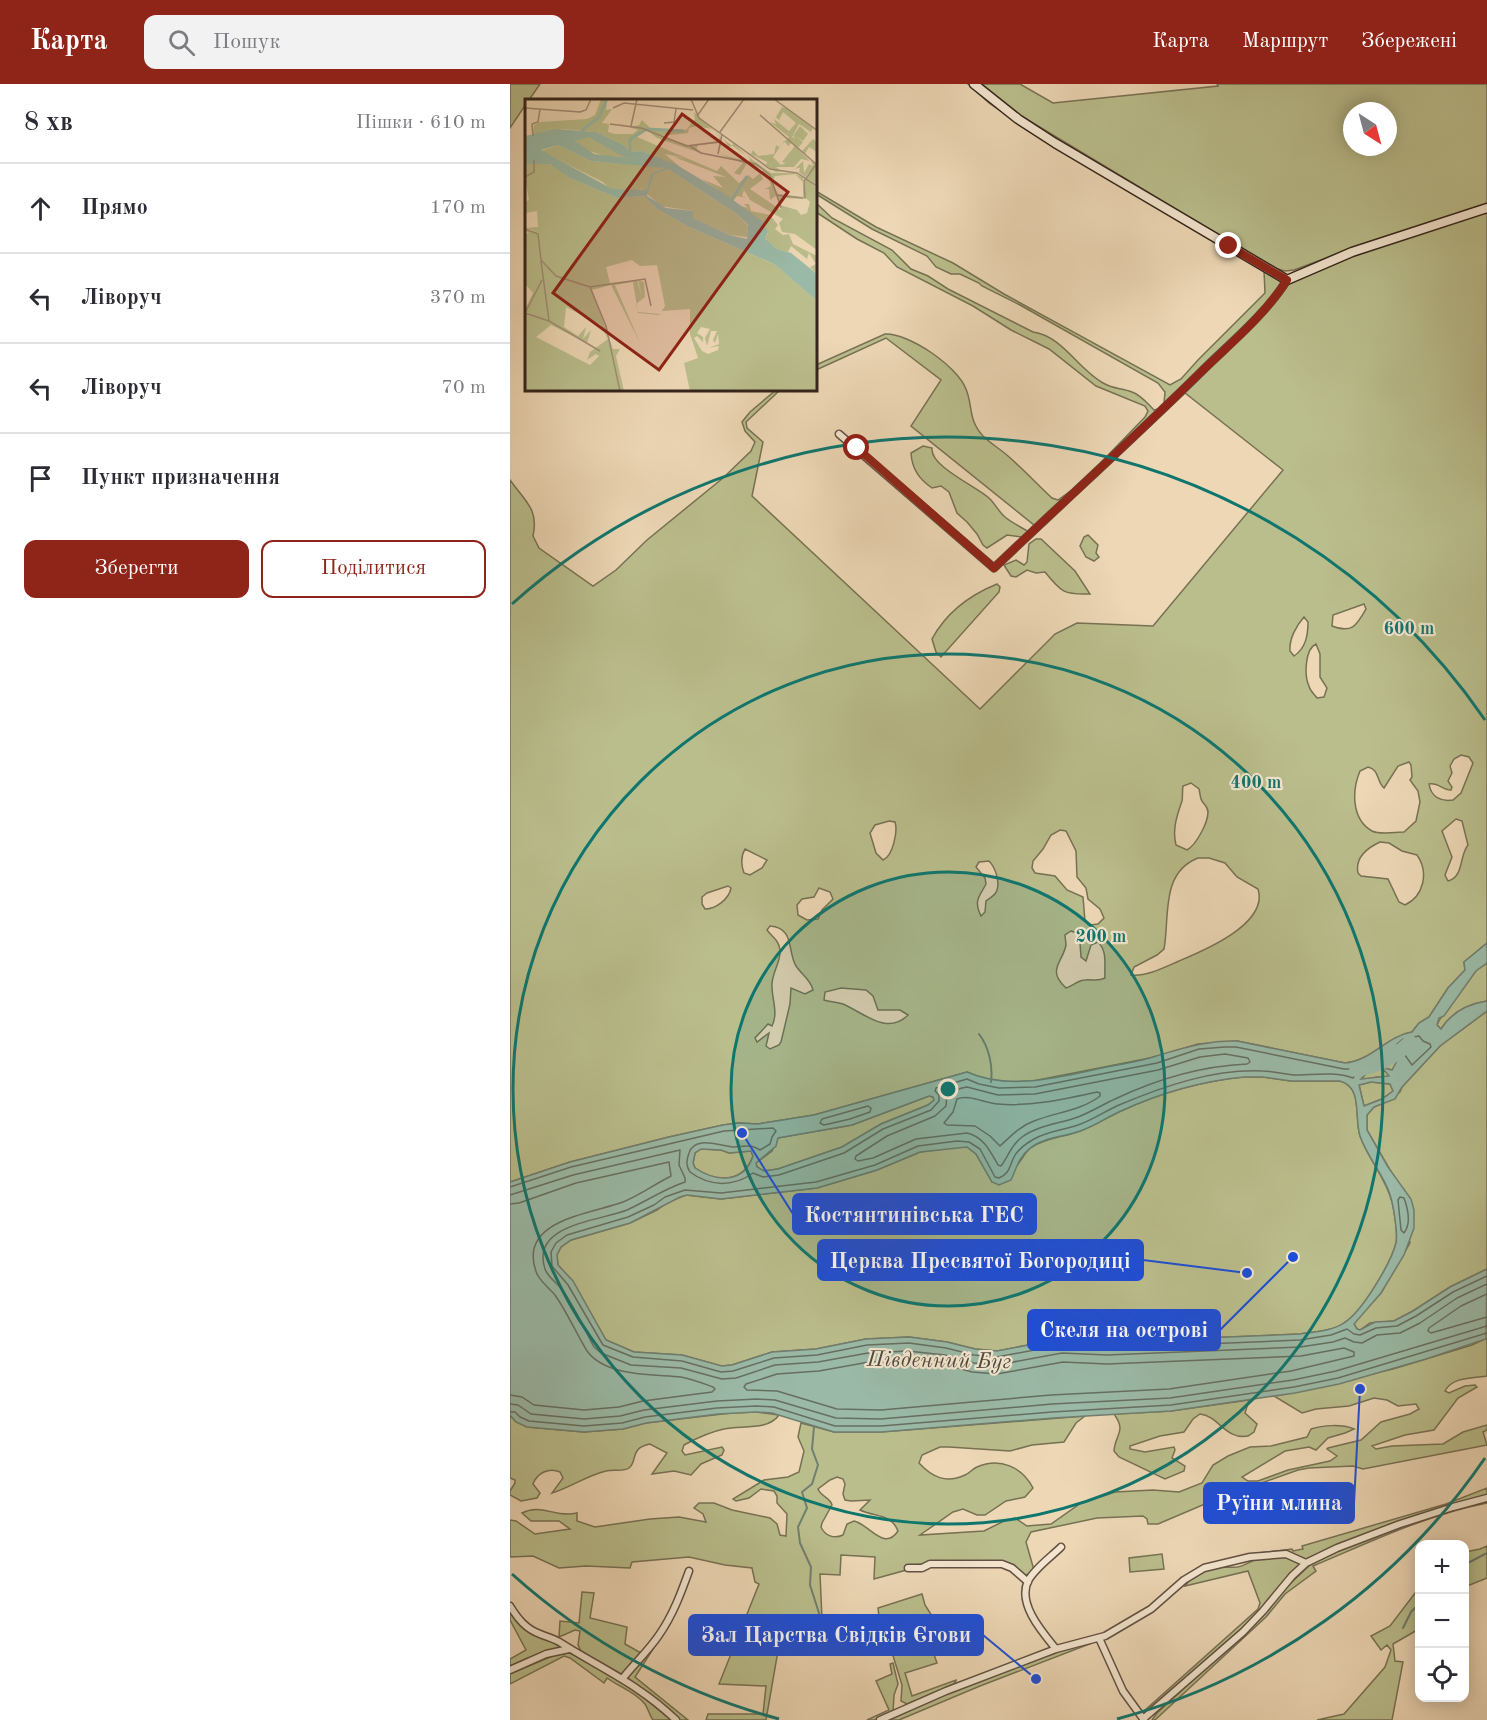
<!DOCTYPE html>
<html lang="uk">
<head>
<meta charset="utf-8">
<style>
  :root { --surface:#fff; --page:#f2f2f3; --text:#2b2b33; --muted:#7c7c81; --line:#e1e1e2; --accent:#8f2418 }
  body { margin:0; font-family:"Old Standard TT",serif; background:var(--page); color:var(--text) }
  .controls { position:absolute; right:18px; bottom:18px; display:grid; overflow:hidden; border-radius:12px; box-shadow:0 3px 15px #0003 }
  .controls button { width:54px; height:54px; display:grid; place-items:center; padding:0; border:0; border-bottom:2px solid var(--line); background:var(--surface); color:var(--text); font:30px sans-serif }
  .compass { position:absolute; left:833px; top:18px; width:54px; height:54px; border-radius:50%; background:var(--surface); box-shadow:0 3px 15px #0003; rotate:144deg }
  .stop { position:absolute; width:18px; height:18px; margin:-14px; border:4px solid #8f2418; border-radius:50%; background:#fff }
  .stop.end { background:#8f2418; border-color:#fff; box-shadow:0 2px 6px #0008 }
  .list { margin:0; padding:0; list-style:none }
  h2 { display:flex; justify-content:space-between; align-items:center; height:78px; margin:0; padding:0 24px; font-size:26px }
  h2 small { font-size:20px; font-weight:400; color:var(--muted) }
  .list li { display:grid; grid-template-columns:39px 1fr auto; gap:18px; align-items:center; box-sizing:border-box; height:90px; padding:0 24px; border-top:2px solid var(--line) }
  .list b { display:block; font-size:22px; white-space:nowrap }
  .list em { font-size:20px; font-style:normal; color:var(--muted) }
  .actions { display:flex; gap:12px; padding:18px 24px }
  .actions a { flex:1; padding:14px 0; border:2px solid var(--accent); border-radius:12px; text-align:center; font-size:21px; color:var(--accent) }
  .actions .main { background:var(--accent); color:#fff }
  .icon { flex:none; width:33px; height:33px; fill:none; stroke:currentColor; stroke-width:2; stroke-linecap:round; stroke-linejoin:round }
  .map { position:relative; flex:none; width:977px; height:1636px; overflow:hidden }
  header { display:flex; align-items:center; gap:36px; box-sizing:border-box; height:84px; padding:0 30px; background:var(--accent); color:#fff }
  header strong { font-size:28px }
  nav { display:flex; gap:33px; margin-inline-start:auto; font-size:21px }
  .search { width:420px; height:54px; background:var(--page); display:flex; align-items:center; gap:15px; box-sizing:border-box; padding:0 21px; border-radius:12px; color:var(--muted); font-size:22px }
  main { display:flex }
  aside { flex:1; background:var(--surface) }
  .map>svg:first-child { display:block }
  .green { fill:#babe8c; stroke:#777154; stroke-width:1.5; fill-rule:evenodd }
  .water { fill:#9abaa7; stroke:#717e6f; stroke-width:1.5; fill-rule:evenodd }
  .lines { fill:none; stroke-linecap:round; stroke-linejoin:round }
  .shore { stroke:#676f61; stroke-width:1.5 }
  .stream { stroke:#717e6f; stroke-width:2 }
  .river { stroke:#9abaa7; stroke-width:14 }
  .street-casing { stroke:#625142; stroke-width:9 }
  .secondary-casing { stroke:#34241b; stroke-width:11 }
  .street { stroke:#f3e5cf; stroke-width:6 }
  .secondary { stroke:#f3e5cf; stroke-width:8 }
  .route { stroke:#8f2418; stroke-width:8 }
  .ring { fill:none; stroke:#0f766e; stroke-width:3 }
  .labels { text-anchor:middle; dominant-baseline:central; stroke-width:4.5; stroke-linejoin:round; paint-order:stroke }
  .water-label { font-size:22px; font-style:italic; fill:#4e4a3e; stroke:#f3e5cf }
  .inset-river { fill:none; stroke:#9abaa7; stroke-width:3 }
  .inset-road { fill:none; stroke:#a38f77; stroke-width:1.5 }
  .view { fill:#8f2418; fill-opacity:0.15; stroke:#8f2418; stroke-width:3 }
  .inset-edge { fill:none; stroke:#34241b; stroke-width:3 }
  .centre { fill:#0f766e; stroke:#f3e5cf; stroke-width:3 }
  .ring-label { font-size:18px; text-anchor:middle; font-weight:bold; fill:#0f766e; stroke:#f3e5cf; stroke-width:4.5; stroke-linejoin:round; paint-order:stroke }
  .leader { fill:none; stroke:#1d4ed8; stroke-width:2 }
  .callout-dot { fill:#1d4ed8; stroke:#f3e5cf; stroke-width:2 }
  .callout { fill:#1d4ed8; stroke:#1d4ed8; stroke-width:2 }
  .callout-label { font-size:22px; text-anchor:middle; font-weight:bold; fill:#fff }
</style>
</head>
<body>
<header>
<strong>Карта</strong>
<div class="search"><svg class="icon" aria-label="search" viewBox="0 0 24 24"><circle cx="10" cy="10" r="6"/><path d="M15 15l6 6"/></svg>Пошук</div>
<nav><a>Карта</a><a>Маршрут</a><a>Збережені</a></nav>
</header>
<main>
<aside>
<h2>8 хв<small>Пішки · 610 m</small></h2>
<ul class="list">
<li><svg class="icon" aria-label="ahead" viewBox="0 0 24 24"><path d="M12 20V5M6 11l6-6 6 6"/></svg><div><b>Прямо</b></div><em>170 m</em></li>
<li><svg class="icon" aria-label="left" viewBox="0 0 24 24"><path d="M17 20v-9H6M10 6l-5 5 5 5"/></svg><div><b>Ліворуч</b></div><em>370 m</em></li>
<li><svg class="icon" aria-label="left" viewBox="0 0 24 24"><path d="M17 20v-9H6M10 6l-5 5 5 5"/></svg><div><b>Ліворуч</b></div><em>70 m</em></li>
<li><svg class="icon" aria-label="arrive" viewBox="0 0 24 24"><path d="M6 21V4h12l-3 4 3 4H6"/></svg><div><b>Пункт призначення</b></div></li>
</ul>
<div class="actions"><a class="main">Зберегти</a><a>Поділитися</a></div>
</aside>
<div class="map">
<svg width="977" height="1636" viewBox="0 0 977 1636">
  <rect width="100%" height="100%" fill="#edd7b5"/>
  <filter id="stains"><feTurbulence type="fractalNoise" baseFrequency=".00333" numOctaves="4"/><feColorMatrix values="0 0 0 0 .2 0 0 0 0 .09 0 0 0 0 .02 0 0 0 .5 -.17"/></filter>
  <radialGradient id="worn" r=".72"><stop offset=".6" stop-color="#630" stop-opacity="0"/><stop offset="1" stop-color="#630" stop-opacity=".3"/></radialGradient>
  <path class="green" d="M0,0H30L19,16H16V20L0,44Z
    M458,0H463L486,21L776,194L977,128V859L954,878L955,886L938,904L919,933L909,939L902,948C877,952 861,977 835,979L727,957L688,960L645,973L523,997L490,998L470,994L457,988L304,1031L248,1040L228,1039L213,1041L159,1053L60,1078L0,1098V396C15,417 29,425 23,452L29,464L83,502L106,486L137,456L213,394L241,367L245,358L235,347L232,338L240,328L266,306H270L236,338L237,344L253,358L242,412L470,625L545,550L567,539L643,542L773,386L675,309L529,445L401,342L431,296L376,254L306,286V281L375,250C399,249 447,282 456,305C463,322 458,336 473,352C480,359 490,365 498,372C513,385 527,400 542,414L548,416L570,400L635,333L638,327L635,322L586,302L539,265L501,246L463,222L387,183L374,169L347,155L306,128V119L322,134L382,166L401,185L418,192L438,205L523,248C553,252 569,287 595,300C603,305 613,304 622,308C631,311 638,320 644,326L648,325L654,319L655,308L648,299L510,221L472,202L469,199L450,190H441L426,183L417,172L362,145L306,110V107L366,143L443,179L494,210L660,301L671,295L688,276L755,209L754,187L507,38L479,19ZM854,520L856,525C847,541 842,550 822,542L823,531ZM794,533L798,538C798,551 796,564 784,572L780,567C779,555 786,542 794,533ZM806,560L810,570V593L817,604L814,613L807,614C805,611 800,607 799,602C794,591 795,565 806,560ZM951,671L959,673L963,679L951,709L943,716C931,718 921,713 919,700C928,698 934,707 941,706L942,703L938,697L942,689L940,682L944,675ZM899,678L901,681L902,693L900,696L908,707L910,718L906,737L894,748C885,748 870,751 862,747C841,735 842,706 850,687L858,683C870,686 866,697 874,704L888,682ZM681,699L689,705C690,709 690,712 691,715C693,721 698,721 698,728C698,739 686,761 677,766L666,761C662,746 667,731 672,717C673,712 672,707 673,702ZM946,735L952,737L958,761C949,772 954,793 938,797L935,791L942,773L932,747ZM379,737L385,738C388,747 383,772 373,776L366,769L360,749L365,741ZM550,746L556,747L566,767L567,793L576,804L578,815L590,825L594,834L588,840L580,841L575,837L573,813L557,806L545,792L525,789L522,784L523,777L533,765L541,751ZM870,758L879,759L892,767L907,771C919,788 914,812 895,821L889,818L878,795L851,792L848,789C845,774 857,764 870,758ZM235,765L257,776L252,784L240,791L234,789C231,781 231,772 235,765ZM688,774H699L715,779L727,793L748,805C759,840 693,867 669,877C655,883 636,893 621,891L624,883L647,871L654,865C660,833 650,789 688,774ZM479,777C485,783 490,797 487,806C486,811 480,814 476,817L475,828L471,832C463,816 470,812 476,800L475,794L466,783L469,778ZM218,802L221,804C219,815 206,825 195,825L192,820V813L197,809ZM309,804L320,808L323,815L312,826L308,835L297,836L288,831L287,821L292,815L304,813ZM260,842C285,844 277,867 286,882C292,891 301,896 303,906L295,910L281,904L280,920L271,958L269,961L260,965L256,962L259,949L247,958L245,954L258,940L262,942C269,928 261,914 262,899C263,887 271,877 270,866C269,856 262,853 257,846ZM561,847L574,852L570,859L571,873L576,877L581,861L588,858C598,868 594,881 595,894C587,898 583,895 575,896C568,896 563,902 556,904C536,886 553,878 556,861C556,858 555,854 555,851ZM331,904L356,906L363,912L368,926H390L398,931C377,952 354,929 333,920C327,918 320,918 314,916L315,908Z
    M468,0H510L543,19L708,2L707,0H977V121L848,162L784,186L775,187L764,184L513,33ZM842,27H878V63H842Z
    M413,362L422,364C420,383 468,403 480,415C485,420 489,428 495,433C502,439 511,443 519,448L512,453L497,451L477,464L473,461L467,450L457,438L447,429L439,408L431,402L422,404C409,395 402,385 401,369Z
    M578,451L588,461L586,469L589,473L584,477L576,473L570,462L574,453Z
    M526,455H531L565,487L580,510C554,511 551,508 535,488L526,489L517,486L506,493L501,492L494,481L506,476L514,481L517,478L519,460Z
    M487,500L490,503L489,508L431,573L426,568L422,555C436,529 460,511 487,500Z
    M977,879V917C958,920 941,929 931,945L927,941C928,936 963,888 969,884C971,882 974,881 977,879Z
    M977,927V1185L940,1203L903,1227L884,1237L860,1239L850,1246L847,1245L844,1240L846,1236L871,1209L900,1159L883,1091L857,1046V1031L864,1023L890,1008L892,1003L930,962Z
    M883,969L888,970L887,979L882,986L871,983L863,985L868,979Z
    M869,985L877,988L879,993H867L853,996L851,995L857,989Z
    M734,993H753L781,997H830C853,1003 844,1033 850,1052C858,1075 876,1094 882,1118C884,1126 888,1151 886,1159C881,1179 852,1228 834,1239C822,1247 804,1248 790,1250L596,1258L550,1255L487,1267L465,1265L437,1258L399,1253L356,1255L306,1265L262,1268L222,1281L211,1282L172,1271L124,1268L96,1256L63,1198L48,1181L47,1171L51,1163L61,1156L120,1139L147,1126L158,1118L176,1111L211,1115L307,1104L367,1086L410,1068L447,1063H457L466,1070L482,1098C489,1093 503,1087 508,1080C513,1074 515,1068 522,1063C536,1054 554,1053 570,1047C585,1042 597,1033 611,1027C650,1009 692,997 734,993Z
    M861,998L880,1000L883,1007L872,1015L854,1022L849,1001Z
    M419,1012L423,1013L424,1016L418,1021L371,1040L332,1063L268,1085L254,1087L247,1083L246,1079L262,1067L267,1054L342,1041Z
    M191,1065L211,1066L219,1069L241,1067L243,1072C233,1099 207,1099 185,1084L183,1079L185,1069Z
    M977,1254V1292C963,1294 942,1293 935,1307L939,1309L955,1302L965,1301L967,1303L948,1314L924,1346L895,1351L862,1362L866,1365L882,1362L933,1360L953,1348L977,1341V1346L973,1348L977,1361L853,1385L843,1382L799,1384L788,1386L709,1414L648,1440H638L637,1435L633,1432L587,1434L521,1448L516,1458L524,1486L515,1492L506,1484L429,1479L402,1481L400,1485L364,1495L365,1473L331,1471L330,1491L310,1490L313,1557L316,1562L269,1561L256,1636H196L198,1630H253L256,1602L209,1600L249,1500L245,1498L242,1484L215,1481L179,1473L122,1478L120,1484L76,1482L49,1484L23,1472L0,1473V1436L6,1437L25,1450L60,1445L49,1437H21L12,1429C32,1419 44,1434 67,1429V1437L85,1443L140,1435L169,1433L196,1438L193,1430L184,1424L189,1419H204L222,1426L260,1434L267,1440L270,1451L276,1452L277,1430L267,1419V1412L264,1407L251,1405L239,1414L226,1417L223,1415L254,1396L278,1393L289,1388L294,1367L288,1353L291,1339L324,1348H371L575,1332L566,1339L554,1358L522,1361L500,1367L439,1363H430L412,1371L409,1379C422,1393 436,1400 455,1391C460,1389 462,1385 467,1383C490,1373 512,1383 523,1404L515,1413L496,1417L475,1431H467L453,1425L443,1428L410,1451L474,1447L494,1437L505,1434L517,1442L541,1440L571,1419L605,1408L643,1406L669,1408L692,1399L703,1381L718,1372L740,1363L761,1362L797,1353L801,1345C813,1341 832,1340 844,1345L835,1349L818,1354L806,1366L799,1363L775,1367L732,1393L738,1397H748L778,1386L820,1377L827,1372L817,1365L818,1364L851,1356L871,1338L900,1330L909,1325L906,1320L888,1322L877,1316L864,1314L839,1322L806,1325L792,1329L764,1312L883,1285L962,1261ZM327,1393L333,1395L335,1400L333,1410L335,1416L341,1417L360,1416L350,1426C364,1433 381,1429 388,1447C374,1468 359,1440 344,1437L337,1440L333,1451C324,1455 315,1452 311,1443L312,1439L322,1421C320,1413 311,1413 308,1405L320,1396Z
    M739,1316L735,1329L747,1340L744,1348L738,1352C715,1356 709,1332 690,1330L683,1335L674,1348L650,1352L620,1362V1365L635,1368L664,1363L665,1366L662,1374L675,1382L674,1387L655,1395L609,1373L604,1367C605,1350 617,1348 604,1330L661,1327Z
    M246,1328L269,1331C258,1347 231,1341 214,1345C199,1348 187,1354 174,1361L172,1367L175,1371L212,1363L214,1366L212,1371L191,1380L181,1391L164,1387L142,1390L157,1369L140,1360C119,1364 128,1377 119,1384C114,1388 102,1385 96,1387C76,1392 61,1403 42,1409L53,1394L50,1388C39,1383 27,1389 23,1400L30,1409L27,1414L11,1417L0,1411V1407L5,1399V1396L0,1394V1331L6,1338L18,1343L74,1348L113,1345L136,1339L221,1329Z
    M977,1404V1412C944,1420 913,1430 881,1441C853,1451 822,1460 797,1476C775,1491 763,1513 745,1533C712,1568 672,1599 636,1630L633,1628L748,1525L750,1519L738,1487L675,1502C690,1480 704,1484 727,1483C735,1482 742,1476 750,1474L749,1469L782,1465L783,1467L793,1465L792,1462L936,1420Z
    M977,1417V1419C916,1431 860,1458 803,1482L806,1487L775,1510L756,1533L645,1636H642L647,1629L743,1541L768,1511L801,1480L813,1473L857,1455L941,1426Z
    M977,1462V1494L955,1503V1468L970,1465Z
    M652,1470L654,1485L620,1488L619,1474Z
    M909,1504V1545L883,1560L885,1577L893,1578L882,1636H807L834,1630L875,1583L881,1566L877,1561L871,1566L861,1552L880,1542Z
    M72,1508L84,1509L80,1534L117,1543L115,1560L131,1569L113,1591L71,1567L68,1561L70,1547L65,1546L49,1553L50,1537L69,1539Z
    M412,1510L415,1521L422,1532L412,1536L427,1579L395,1589L402,1612L446,1596V1597L444,1600L397,1620L391,1617L392,1601L381,1565L371,1548L368,1524Z
    M0,1526L14,1544L55,1564L18,1574L0,1582V1575L16,1566L0,1536Z
    M152,1551L125,1593L178,1636H170L118,1594V1590Z
    M582,1559L470,1602L389,1636H372L517,1578L558,1564Z
    M60,1569L116,1599L161,1636H143C139,1631 138,1623 134,1619C124,1607 109,1603 97,1594L94,1599L60,1574L54,1572L0,1600V1590L47,1570Z
    M383,1579L388,1600L384,1611L383,1628L365,1636H357L379,1626L366,1597L382,1590L380,1580Z"/>
  <path class="water" d="M977,859V879L966,887L934,932L929,934L927,941L931,945C941,929 958,920 977,917V927L930,962L892,1003L885,1015L864,1023L857,1031V1046L878,1083L901,1115L904,1126V1144L894,1171L871,1209L844,1240L847,1245L850,1246L865,1238L884,1237L903,1227L940,1203L977,1185L976,1255L916,1275L829,1300L785,1309L661,1327L543,1334L371,1348H324L262,1329L246,1328L208,1330L136,1339L113,1345L74,1348L17,1343L6,1338L0,1331V1098L60,1078L159,1053L213,1041L228,1039L248,1040L304,1031L457,988C500,1007 549,993 592,984C610,980 629,978 646,972C674,964 698,956 727,957L835,979C861,977 877,952 902,948L909,939L919,933L938,904L955,886L954,878ZM883,969H886L889,973L882,986L871,983L863,985L868,979ZM869,985L874,986L879,992L851,995L857,989ZM734,993H753L781,997H830C853,1003 844,1033 850,1052C858,1075 877,1094 882,1118C884,1126 888,1152 886,1159C881,1179 852,1228 834,1239C822,1247 804,1248 790,1250L596,1258L550,1255L487,1267L465,1265L437,1258L399,1253L356,1255L306,1265L262,1268L222,1281L212,1282L172,1271L124,1268L96,1256L63,1197L48,1181L47,1171L51,1163L61,1156L120,1139L170,1113L177,1111L211,1115L307,1104L367,1086L410,1068L457,1063L466,1070L482,1098L489,1101L501,1096C506,1085 509,1073 519,1065C533,1053 554,1053 570,1047C585,1042 597,1033 611,1027C650,1009 692,997 734,993ZM861,998L880,1000L883,1007L872,1015L854,1022L849,1001ZM419,1012L423,1013L424,1016L418,1021L371,1040L332,1063L268,1085L254,1087L247,1083L246,1079L266,1062L268,1054L342,1041ZM191,1065L211,1066L219,1069L241,1067L243,1072C234,1100 206,1098 185,1084L183,1079L185,1069Z"/>
  <g class="lines">
    <path class="shore" d="M909,952L913,957L920,960L921,963L902,981L887,960L893,955Z
      M715,970L738,974L740,978L737,980C692,982 645,996 605,1015C592,1021 581,1028 568,1033C549,1040 528,1041 512,1053C500,1062 499,1072 491,1082L488,1081C480,1067 474,1053 457,1049L406,1055L363,1074L348,1077L345,1075L346,1072L377,1052L425,1032L436,1022L437,1009L452,1004L457,1003L488,1011L525,1010L648,986L690,973Z
      M587,1008L590,1009V1012C571,1027 546,1028 524,1037C510,1042 501,1052 490,1062L480,1052L465,1042L437,1041L434,1039L443,1028L447,1015C459,1010 474,1019 488,1020C521,1023 555,1015 587,1008Z
      M358,1022L361,1024L360,1028L340,1035L314,1041L310,1039L312,1035Z
      M0,1103L61,1083L214,1047L263,1044L266,1047L262,1053L260,1060L250,1066C238,1059 236,1063 223,1063C209,1062 185,1051 179,1069C176,1077 176,1082 180,1088C200,1103 224,1103 243,1089L253,1093L269,1091L334,1069L373,1045L421,1026L429,1017V1011L425,1007L426,1004L457,995L469,1000L489,1004L525,1003L647,979L689,965L715,963H726L834,985H846L848,988L843,994C825,987 803,991 784,991C773,990 762,987 752,987C703,985 654,1002 609,1021C595,1027 583,1036 568,1041C554,1046 538,1047 524,1055C517,1059 508,1065 504,1073C499,1083 500,1089 489,1094L485,1093L470,1065L459,1058L447,1057L408,1062L365,1081L306,1098L211,1109L175,1106L155,1113L144,1121L118,1133L57,1151L46,1159L41,1168L42,1182L58,1201L93,1261L123,1273L172,1277L211,1288L223,1287L264,1274L307,1271L357,1261L399,1259L436,1264L464,1271L487,1273L551,1261L597,1264L790,1256L821,1251L837,1245L844,1250L850,1251L866,1244L887,1242L906,1232L943,1208L977,1192
      M0,1111L63,1091L170,1066L169,1081L175,1094V1098C154,1105 137,1117 117,1126C90,1137 20,1140 35,1185C38,1194 48,1199 53,1207C65,1224 74,1244 84,1263L91,1269L121,1281L171,1284L212,1295L226,1294L265,1281L308,1278L358,1269L398,1267L435,1271L464,1279L487,1281L552,1269L597,1271L790,1263L823,1258L835,1254L844,1258L852,1259L867,1251L890,1249L910,1239L947,1214L977,1200
      M890,1113L894,1114C898,1125 901,1140 894,1149L891,1146L888,1116Z
      M0,1120L9,1119L66,1099L159,1078L161,1092C145,1100 130,1111 113,1118C81,1130 5,1136 27,1190C31,1198 39,1204 45,1211C57,1228 66,1249 77,1267C96,1293 143,1290 171,1293C182,1295 192,1299 203,1303L205,1305L202,1308L133,1317L109,1323L74,1326L24,1321L12,1313L0,1311
      M977,1210L951,1222L919,1244L918,1247L921,1249L977,1233
      M834,1264L844,1268V1272L781,1287L659,1305L541,1311L371,1326L327,1325L267,1307L237,1306L234,1303L236,1300L267,1290L309,1287L359,1278L398,1276L433,1280L462,1288L487,1290L553,1278L597,1280L791,1272Z
      M0,1320L8,1321L21,1330L74,1335L110,1332L134,1326L207,1317L247,1315L265,1316L326,1334L371,1335L542,1320L660,1314L783,1296L826,1287L977,1242
      M0,1328H5L10,1333L19,1337L74,1342L112,1339L135,1333L207,1324L246,1322L264,1323L325,1342H371L542,1328L661,1321L784,1303L828,1294L977,1249"/>
    <path class="stream" d="M469,950C479,963 483,982 481,998
      M304,1343L302,1365L308,1381L302,1400L292,1408L297,1424L288,1443L290,1459L301,1483L300,1501L317,1554
      M954,1481L977,1469
      M893,1544L901,1528L910,1519"/>
    <path class="river" d="M846,986C867,983 885,973 900,958"/>
    <defs>
      <path id="street" d="M329,350L484,484C552,419 623,355 690,289C719,260 755,231 777,196
        M398,1484H412L420,1480H492L502,1484L518,1498
        M0,1522C8,1535 16,1545 30,1550C37,1553 45,1555 51,1559C92,1585 130,1601 166,1636
        M589,1554L613,1607L634,1636
        M546,1565C533,1549 507,1520 518,1497C525,1484 541,1473 551,1463
        M0,1586L36,1570L59,1565
        M113,1594C125,1579 139,1566 149,1551C163,1531 171,1509 179,1487
        M633,1635L733,1548L753,1527L782,1492L796,1479L827,1464L890,1440L943,1423L977,1414
        M370,1636L436,1607L546,1565L595,1552L641,1525L674,1496L694,1484L740,1473L776,1470L796,1479"/>
      <path id="secondary" d="M464,0L508,35L545,59L777,196L842,168L977,124"/>
    </defs>
    <use href="#street" class="street-casing"/>
    <use href="#secondary" class="secondary-casing"/>
    <use href="#street" class="street"/>
    <use href="#secondary" class="secondary"/>
  </g>
  <g class="lines">
    <path class="route" d="M347,364L484,484C552,419 623,355 690,289C720,260 755,231 777,196L719,162"/>
  </g>
  <circle cx="438" cy="1005" r="217" fill="#0f766e" fill-opacity=".12"/>
  <g class="ring">
    <circle cx="438" cy="1005" r="217"/>
    <circle cx="438" cy="1005" r="435"/>
    <path d="M975 1374A652 652 0 0 1 607 1635M269 1635A652 652 0 0 1 2 1490M2 520A652 652 0 0 1 975 636"/>
  </g>
  <g class="labels">
    <g class="water-label">
      <text transform="translate(429 1277) rotate(1)">Південний Буг</text>
    </g>
  </g>
  <g transform="translate(15 15)">
    <rect width="292" height="292" fill="#edd7b5"/>
    <path d="M76,0H89L82,2L81,11L87,10L77,24L84,25L83,33L90,35H108L113,31L92,24L107,28L114,26L117,21L125,29L161,31L170,20L169,13L195,38L246,74H269L278,79V83L270,75L250,77L247,84L253,95L278,98V84L280,92L279,82L289,68L280,78L274,73L275,69L251,73L241,66L242,63L226,55L228,51L233,57L249,55L251,46L254,48L264,38L245,23L251,25L249,20L264,32L271,24L258,13L254,21L251,18L257,8L261,9L254,3L288,29L286,33L274,25L267,38L271,40L268,37L275,27L283,35L278,42L269,36L278,43L273,49L277,52L288,40L292,43V53L284,48L280,55L270,47L285,62L276,60L269,68H251L256,72L270,70L278,62L279,74L284,65L288,67L286,62L292,64V87L285,83L292,89V151L270,135L257,133L254,124L258,120L225,101L219,91L217,97L222,99L212,97L208,102L177,80L198,89L188,77L201,78L149,58L163,60L140,55L155,68L117,52L104,53L99,46L71,33L39,30L8,36L9,26L15,23L62,20L70,16ZM172,27L186,30L195,37L193,42L163,46L135,37L163,34L164,29ZM122,31L132,39L178,55L171,51L173,46L194,44L195,40V49L197,39L204,48L209,45L225,60L224,63L194,55L218,64L209,74L215,76L222,64L239,71L228,80L223,76L214,84L196,67L192,72L112,38ZM259,42L263,47L268,43L269,48L257,63L261,64L256,66L248,58ZM235,74L243,77L246,87L240,90H244L245,101L252,96L256,111L225,90L238,80ZM256,99L282,100L285,103L282,114L276,116L272,111L255,106ZM60,38H67L109,60H91L57,50L50,42ZM33,46L66,62L140,68L212,115L223,127L222,138L204,136L174,122L168,119V112L136,107L121,94L114,95L118,90L92,97L78,83L16,52ZM9,62L28,66L45,79L92,99L119,97L132,110L162,127L253,167L292,202V292H165L159,264L173,259L165,235V210L137,212L134,216L113,214L108,183L90,186L115,244L86,186L67,191L88,250H95L91,257L99,292H0V210L8,194L0,185V135L4,134L0,131L12,133L0,129L13,128L12,112L0,114V103L4,101L0,79L5,77L0,78V65ZM107,161L115,167L132,166L140,207L135,215L113,213L111,205L120,198L119,183L113,181L117,198L112,181L85,184L81,168ZM41,208L76,226L83,240L65,253L62,261L71,255L74,257L65,266L11,238L26,226L62,244L66,231L58,240L61,228L53,237L39,228ZM176,228L185,230L180,239L182,247L186,232H192L188,241L190,244L193,235L194,245L184,249L194,247L193,251L183,255L177,252L169,239L172,237L178,243V238L172,234ZM210,105L223,109L219,105H224L226,112L245,116L253,126L250,130L258,136L264,135L268,145L292,157V175L285,168L291,165L284,154L282,160L266,147L263,153L252,150L240,139L243,134L239,125Z" fill="#babe8c" fill-rule="evenodd"/>
    <path d="M31,30L71,33L99,46L104,53L117,52L152,66L200,95L238,123L243,133L240,139L252,150L266,154L292,175V202L251,166L162,127L132,110L119,97L92,99L45,79L25,65H0V37ZM64,38L97,57L109,60L69,55L50,42ZM33,46L66,62L140,69L126,75L122,91L87,90L16,51ZM143,70L212,115L223,126L222,140L204,136L168,119V112L141,109L122,97L129,75Z" fill="#9abaa7" fill-rule="evenodd"/>
    <path class="inset-river" d="M56,32L74,18L82,0M6,36L7,63M8,38L9,60M105,54V40L122,30L159,32M206,102L222,77"/>
    <path class="inset-road" d="M166,0L174,19L245,70L272,74L293,88M249,0L293,32M0,9L55,13L61,11L66,0M88,9L99,4L168,11M235,16L291,65M172,17L184,0M139,24L149,23L151,10M85,25L116,29L162,47L194,43M106,27L112,0M195,33L219,0M8,37L7,25L13,23L15,10M165,47L176,54L231,65L245,76M193,55L197,35M245,76L256,109M0,78L9,73V61M251,96L278,99M280,99L279,82L293,63M0,130L13,135L16,161L31,177L65,188L120,180L126,207M16,162L24,222L75,252M65,188L81,227L95,292M0,214L17,181M0,214L24,222"/>
    <path class="view" d="M157,15L263,93L134,271L28,194Z"/>
    <rect width="292" height="292" class="inset-edge"/>
  </g>
  <circle cx="438" cy="1005" r="9" class="centre"/>
  <g class="ring-label">
    <text x="899" y="550">600 m</text>
    <text x="746" y="704">400 m</text>
    <text x="591" y="858">200 m</text>
  </g>
  <path class="leader" d="M232 1049L283 1130M737 1189L633 1176M783 1173L710 1246M850 1305L844 1419M526 1595L473 1551"/>
  <g class="callout-dot">
    <circle cx="232" cy="1049" r="6"/>
    <circle cx="737" cy="1189" r="6"/>
    <circle cx="783" cy="1173" r="6"/>
    <circle cx="850" cy="1305" r="6"/>
    <circle cx="526" cy="1595" r="6"/>
  </g>
  <g class="callout">
    <rect x="283" y="1110" width="243" height="40" rx="6"/>
    <rect x="308" y="1156" width="325" height="40" rx="6"/>
    <rect x="518" y="1226" width="192" height="40" rx="6"/>
    <rect x="694" y="1399" width="150" height="40" rx="6"/>
    <rect x="179" y="1531" width="294" height="40" rx="6"/>
  </g>
  <g class="callout-label">
    <text x="404" y="1138">Костянтинівська ГЕС</text>
    <text x="470" y="1184">Церква Пресвятої Богородиці</text>
    <text x="614" y="1253">Скеля на острові</text>
    <text x="769" y="1426">Руїни млина</text>
    <text x="326" y="1558">Зал Царства Свідків Єгови</text>
  </g>
  <rect width="100%" height="100%" filter="url(#stains)"/>
  <rect width="100%" height="100%" fill="url(#worn)"/>
</svg>
<div class="controls">
<button>+</button>
<button>−</button>
<button><svg class="icon" aria-label="locate" viewBox="0 0 24 24"><circle cx="12" cy="12" r="6"/><path d="M12 2v4M12 18v4M2 12h4M18 12h4"/></svg></button>
</div>
<svg class="compass" viewBox="-18 -18 36 36"><path d="M0-13l5 13h-10z" fill="#e53935"/><path d="M0 13l5-13h-10z" fill="#7c7c81"/></svg>
<div class="stop" style="left:347px;top:364px"></div>
<div class="stop end" style="left:719px;top:162px"></div>
</div>
</main>
</body>
</html>
